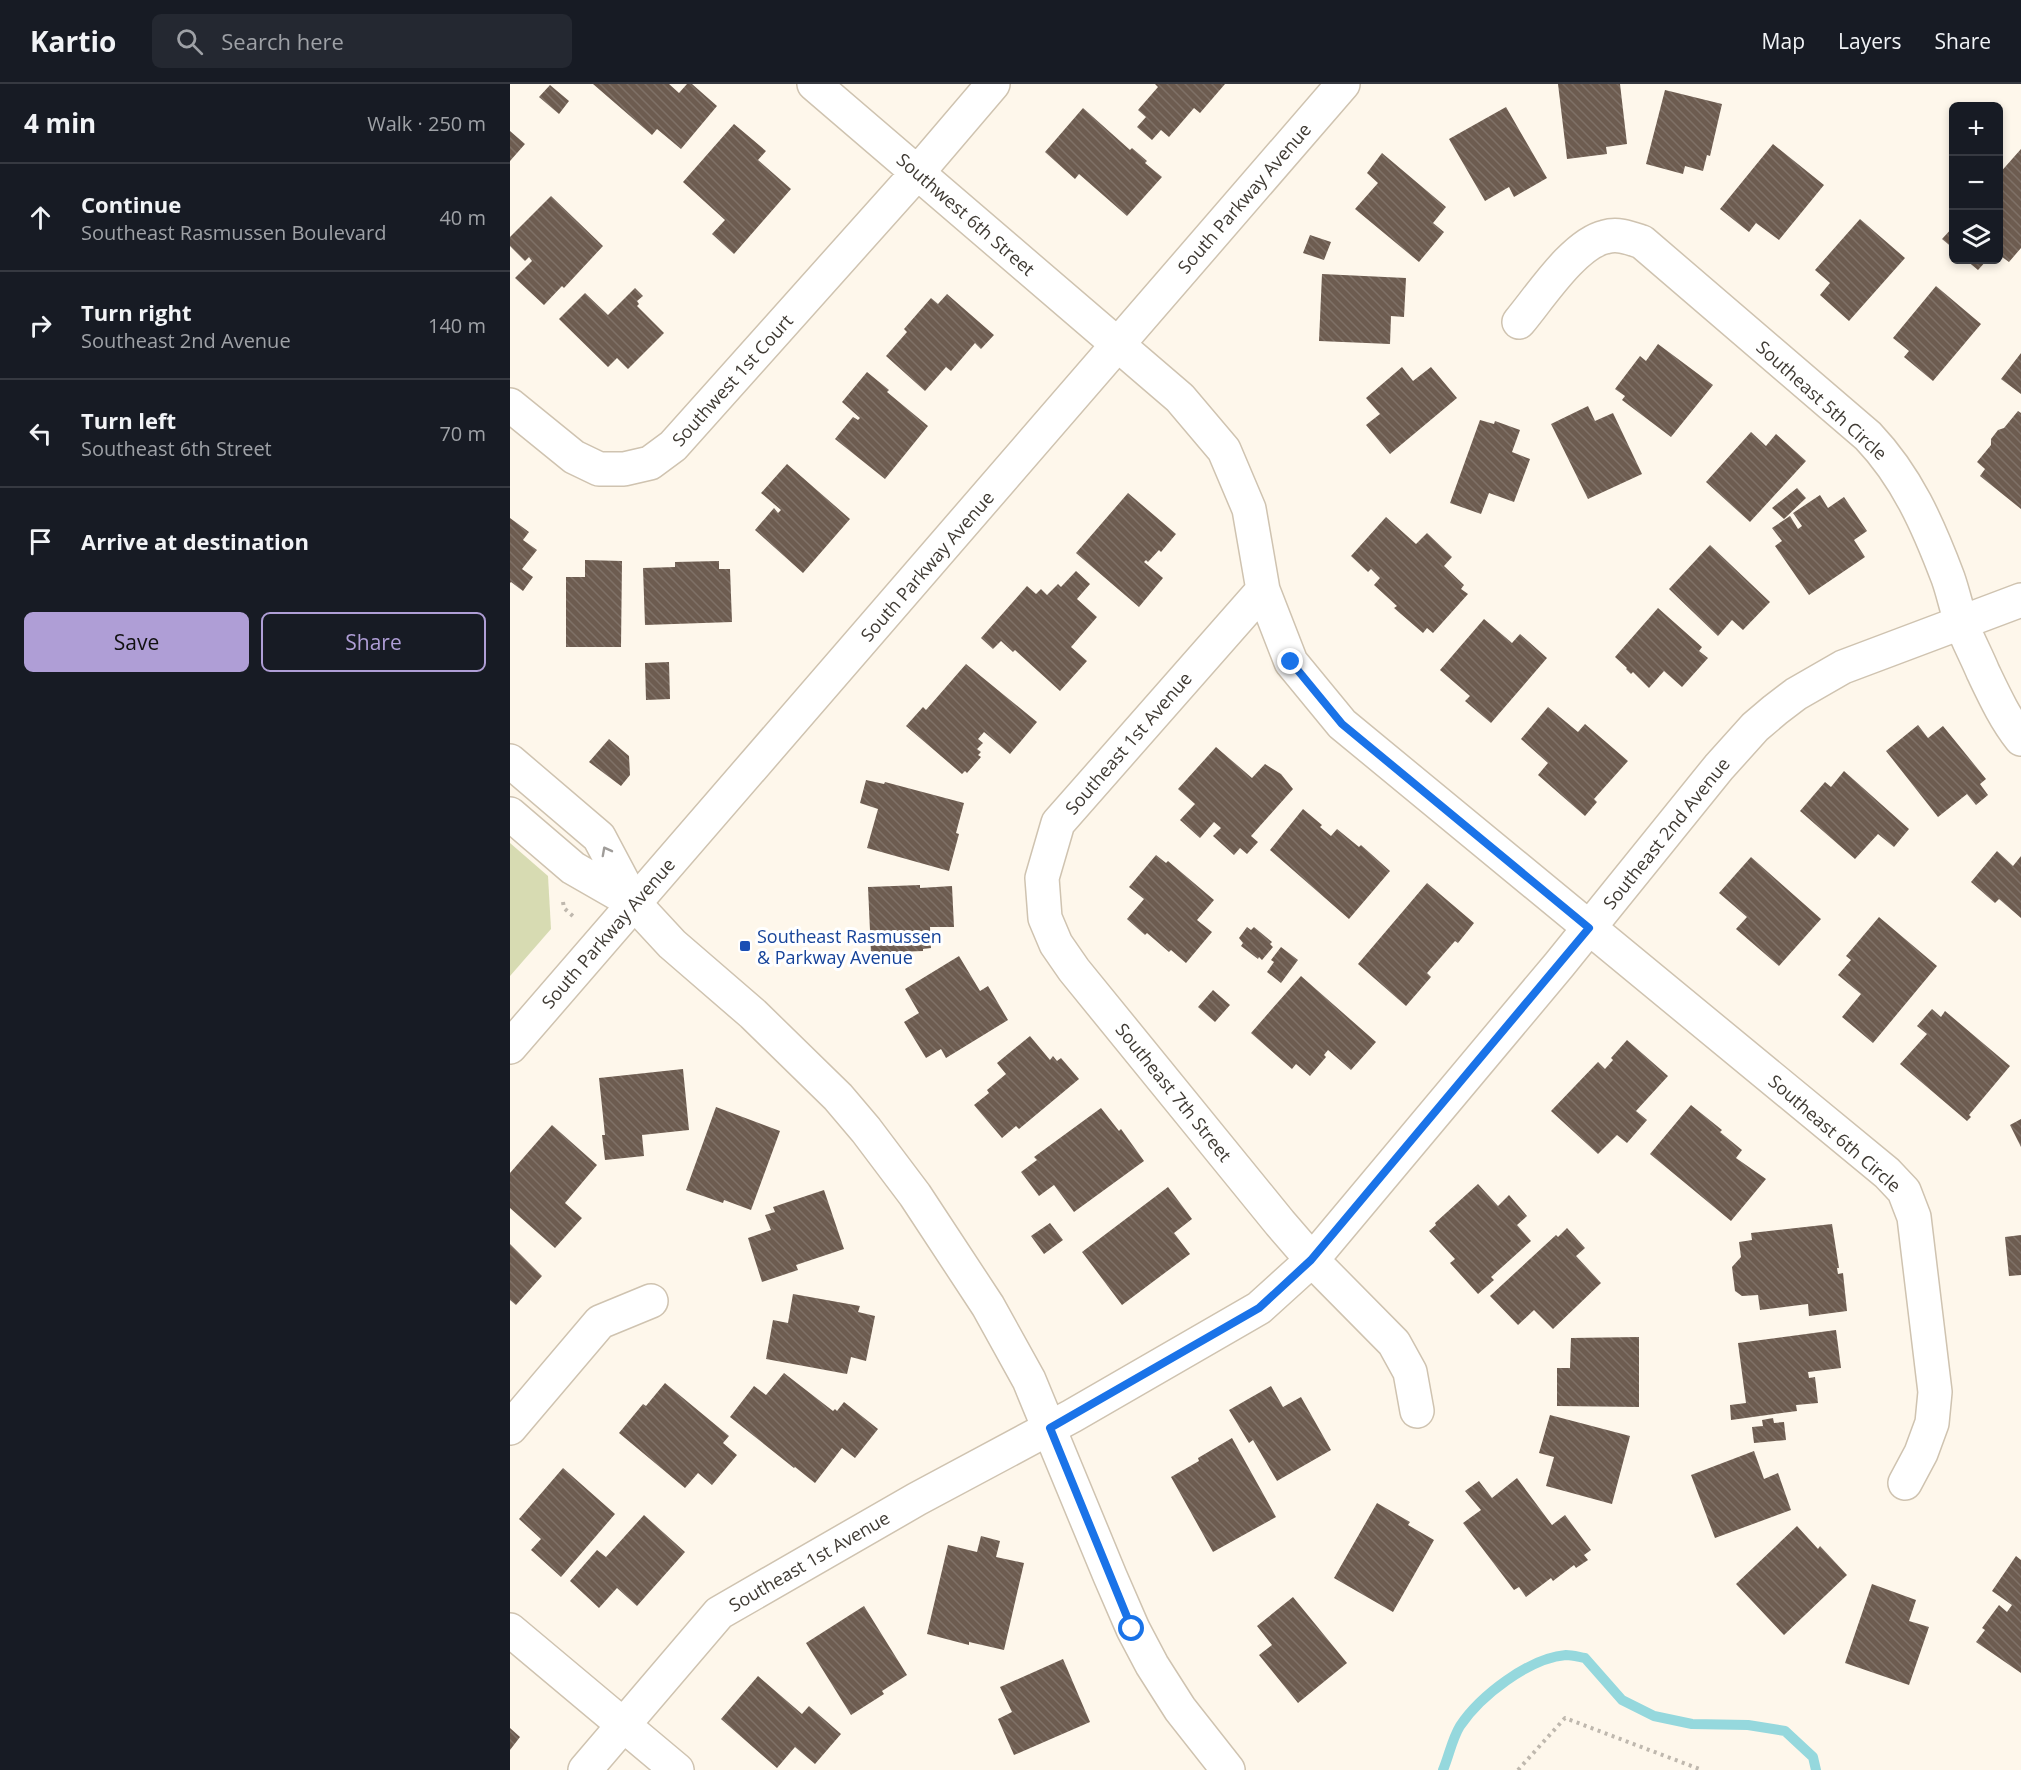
<!DOCTYPE html>
<html lang="en">
<head>
<meta charset="utf-8">
<style>
  :root { --surface:#171b24; --page:#242831; --text:#f1f3f6; --muted:#9ea1a6; --line:#363941; --accent:#af9ed6 }
  body { margin:0; font-family:"Open Sans",sans-serif; background:var(--page); color:var(--text) }
  .controls { position:absolute; right:18px; top:18px; display:grid; overflow:hidden; border-radius:9px; box-shadow:0 3px 9px #0003 }
  .controls button { width:54px; height:54px; display:grid; place-items:center; padding:0; border:0; border-bottom:2px solid var(--line); background:var(--surface); color:var(--text); font:30px sans-serif }
  .stop { position:absolute; width:18px; height:18px; margin:-14px; border:4px solid #1a73e8; border-radius:50%; background:#fff }
  .stop.end { background:#1a73e8; border-color:#fff; box-shadow:0 2px 6px #0008 }
  .list { margin:0; padding:0; list-style:none }
  h2 { display:flex; justify-content:space-between; align-items:center; height:78px; margin:0; padding:0 24px; font-size:26px }
  h2 small { font-size:20px; font-weight:400; color:var(--muted) }
  .list li { display:grid; grid-template-columns:39px 1fr auto; gap:18px; align-items:center; box-sizing:border-box; height:108px; padding:0 24px; border-top:2px solid var(--line) }
  .list b { display:block; font-size:22px; white-space:nowrap }
  .list p { margin:0; font-size:20px; white-space:nowrap; color:var(--muted) }
  .list em { font-size:20px; font-style:normal; color:var(--muted) }
  .actions { display:flex; gap:12px; padding:18px 24px }
  .actions a { flex:1; padding:14px 0; border:2px solid var(--accent); border-radius:9px; text-align:center; font-size:21px; color:var(--accent) }
  .actions .main { background:var(--accent); color:#111 }
  .icon { flex:none; width:33px; height:33px; fill:none; stroke:currentColor; stroke-width:2; stroke-linecap:round; stroke-linejoin:round }
  .map { position:relative; flex:none; width:1511px; height:1686px; overflow:hidden }
  header { display:flex; align-items:center; gap:36px; box-sizing:border-box; height:84px; padding:0 30px; background:var(--surface); border-bottom:2px solid var(--line) }
  header strong { font-size:28px }
  nav { display:flex; gap:33px; margin-inline-start:auto; font-size:21px }
  .search { width:420px; height:54px; background:var(--page); display:flex; align-items:center; gap:15px; box-sizing:border-box; padding:0 21px; border-radius:9px; color:var(--muted); font-size:22px }
  main { display:flex }
  aside { flex:1; background:var(--surface) }
  .map>svg:first-child { display:block }
  .park { fill:#d7dbb2 }
  .lines { fill:none; stroke-linecap:round; stroke-linejoin:round }
  .stream { stroke:#95d8dd; stroke-width:10 }
  .building { fill:url(#building-back-hatch) }
  .minor-casing { stroke:#cfc3b0; stroke-width:36 }
  .tertiary-casing { stroke:#cfc3b0; stroke-width:36 }
  .secondary-casing { stroke:#cfc3b0; stroke-width:36 }
  .path { stroke:#bfb8ae; stroke-width:4; stroke-dasharray:3 4.5; stroke-linecap:butt }
  .minor { stroke:#fff; stroke-width:33 }
  .tertiary { stroke:#fff; stroke-width:33 }
  .secondary { stroke:#fff; stroke-width:33 }
  .oneway { stroke:#9f9c99 }
  .route { stroke:#1a73e8; stroke-width:8 }
  .transit-dot { fill:#1a4fb4; stroke:#fff; stroke-width:2 }
  .labels { text-anchor:middle; dominant-baseline:central; stroke-width:6; stroke-linejoin:round; paint-order:stroke }
  .street-label { font-size:18px; fill:#3f3a33; stroke:#fff }
  .transit-label { font-size:18px; fill:#164399; stroke:#fff; text-anchor:start }
</style>
</head>
<body>
<header>
<strong>Kartio</strong>
<div class="search"><svg class="icon" aria-label="search" viewBox="0 0 24 24"><circle cx="10" cy="10" r="6"/><path d="M15 15l6 6"/></svg>Search here</div>
<nav><a>Map</a><a>Layers</a><a>Share</a></nav>
</header>
<main>
<aside>
<h2>4 min<small>Walk · 250 m</small></h2>
<ul class="list">
<li><svg class="icon" aria-label="ahead" viewBox="0 0 24 24"><path d="M12 20V5M6 11l6-6 6 6"/></svg><div><b>Continue</b><p>Southeast Rasmussen Boulevard</p></div><em>40 m</em></li>
<li><svg class="icon" aria-label="right" viewBox="0 0 24 24"><path d="M7 20v-9h11M14 6l5 5-5 5"/></svg><div><b>Turn right</b><p>Southeast 2nd Avenue</p></div><em>140 m</em></li>
<li><svg class="icon" aria-label="left" viewBox="0 0 24 24"><path d="M17 20v-9H6M10 6l-5 5 5 5"/></svg><div><b>Turn left</b><p>Southeast 6th Street</p></div><em>70 m</em></li>
<li><svg class="icon" aria-label="arrive" viewBox="0 0 24 24"><path d="M6 21V4h12l-3 4 3 4H6"/></svg><div><b>Arrive at destination</b></div></li>
</ul>
<div class="actions"><a class="main">Save</a><a>Share</a></div>
</aside>
<div class="map">
<svg width="1511" height="1686" viewBox="0 0 1511 1686">
  <defs>
    <pattern id="building-back-hatch" width="6" height="6" patternUnits="userSpaceOnUse" patternTransform="scale(1.5)"><rect width="6" height="6" fill="#6d5c50"/><path d="M-1 5l2 2M0 0l6 6M5-1l2 2" fill="none" stroke="#7f7167"/></pattern>
  </defs>
  <rect width="100%" height="100%" fill="#fef7eb"/>
  <path class="park" d="M0,759L38,792L41,845L0,892Z"/>
  <g class="lines">
    <path class="stream" d="M933,1686C939,1672 942,1655 950,1642C970,1612 1019,1574 1056,1571C1062,1571 1069,1573 1075,1574L1112,1616L1144,1632L1182,1640L1238,1641L1275,1647L1303,1673L1306,1686"/>
  </g>
  <path class="building" d="M83,0H159L169,9L177,0H182L207,22L171,65L147,45L142,51Z
    M645,0H715L690,29L684,24L659,53L651,46L642,56L627,43L636,33L628,26L648,3Z
    M1048,0H1110L1117,60L1096,63L1097,70L1057,75Z
    M40,1L59,17L49,30L29,13Z
    M1155,6L1212,20L1200,72L1197,71L1193,87L1175,82L1173,90L1136,80Z
    M996,23L1037,94L1004,113L999,103L975,117L939,55Z
    M573,24L620,66L622,64L637,77L635,79L652,93L617,132L569,90L565,95L535,68Z
    M224,40L256,67L248,76L281,105L224,170L202,150L215,136L173,98Z
    M0,47L15,60L0,77Z
    M1263,60L1314,101L1269,156L1246,139L1239,148L1210,125Z
    M1511,65V164L1499,178L1488,170V91Z
    M872,69L936,123L923,139L934,148L909,178L845,125L868,99L857,89Z
    M41,112L93,162L54,204L52,202L34,221L5,194L22,177L19,173L15,177L0,162V153Z
    M1350,135L1395,174L1339,237L1310,211L1320,199L1305,186Z
    M1444,142V165L1432,155Z
    M800,151L821,158L814,176L793,169Z
    M1456,176H1477L1468,186Z
    M812,190L896,194L894,233L881,232L880,260L809,257Z
    M1426,202L1471,240L1423,297L1394,273L1399,267L1383,254Z
    M125,204L133,212L127,217L129,220L127,222L154,249L118,285L107,274L98,283L49,235L75,209L98,231Z
    M437,210L484,251L471,265L465,259L441,287L436,283L415,307L376,272L397,248L394,245L421,214L428,220Z
    M1148,260L1203,301L1161,353L1112,316L1115,312L1105,305L1130,272L1136,277Z
    M1511,269V310L1491,295Z
    M892,283L903,297L921,283L947,314L880,370L856,341L870,330L856,314Z
    M357,288L379,306L377,308L418,342L375,395L325,355L343,333L348,336L350,334L332,318Z
    M1078,322L1085,337L1103,329L1132,390L1078,415L1041,340Z
    M1508,327L1511,329V425L1470,392L1475,385L1467,378L1481,361V355L1488,346L1494,344Z
    M970,336L984,340L985,337L1010,346L1002,368L1020,375L1004,418L979,409L971,430L940,419Z
    M1241,348L1256,362L1266,350L1296,377L1240,438L1196,398Z
    M277,380L340,435L293,489L245,446L264,424L268,429L271,426L251,409Z
    M1287,404L1296,414L1274,435L1262,424Z
    M618,409L666,450L651,468L649,466L638,478L636,476L634,478L653,494L629,523L566,469Z
    M1310,411L1318,424L1334,413L1357,447L1344,456L1355,473L1299,511L1265,462L1272,457L1262,444L1280,432L1288,445L1292,442L1283,429Z
    M876,433L906,460L917,449L942,473L934,482L954,501L951,505L958,510L923,549L917,544L913,549L884,524L887,522L864,501L870,494L861,485L858,488L841,472Z
    M0,434L19,448L13,456L27,466L12,485L23,493L13,507L1,498L0,499Z
    M1200,461L1260,518L1233,546L1222,536L1208,552L1159,505Z
    M75,476L112,477L111,563H56V493H75Z
    M209,477V485H220L222,538L135,541L133,484L165,483V478Z
    M566,487L580,500L567,515L587,533L561,563L577,577L550,607L505,566L503,568L491,557L483,565L471,554L517,502L526,510L531,505L537,511L548,500L551,503Z
    M1148,524L1192,563L1189,567L1198,574L1172,603L1154,587L1139,604L1123,588L1121,590L1116,585L1117,584L1105,573Z
    M974,535L1002,559L1010,550L1037,574L981,639L955,617L960,612L930,586Z
    M159,578L160,615L136,616L135,579Z
    M456,580L527,638L500,670L474,648L468,655L473,659L467,665L471,668L468,671L471,673L457,689L455,687L452,690L396,642L413,623L416,626Z
    M1038,623L1068,648L1075,640L1118,677L1084,715L1087,718L1075,732L1028,691L1038,679L1011,655Z
    M1408,641L1418,654L1433,642L1476,695L1470,700L1478,711L1466,721L1457,710L1428,733L1376,667Z
    M99,655L119,672L120,691L111,702L79,678Z
    M706,663L742,694L755,680L771,690L783,705L741,752L748,758L737,770L730,764L724,771L703,752L711,744L704,738L690,754L670,736L685,720L668,705Z
    M1334,687L1399,745L1384,763L1368,750L1345,775L1290,727L1315,698L1321,703Z
    M356,696L374,700L375,698L454,719L446,749L449,750L439,787L357,764L368,725L350,719Z
    M793,725L812,741L810,743L821,752L827,745L849,763L851,761L880,787L839,835L760,766Z
    M1487,767L1503,782L1511,772V834L1489,815L1485,819L1461,798Z
    M646,771L656,779L658,777L704,816L687,836L702,848L676,879L661,866L659,868L637,849L635,851L617,835L634,815L619,803Z
    M1241,773L1311,835L1269,882L1226,845L1237,833L1209,809Z
    M917,799L964,839L948,859L945,857L917,889L921,893L896,922L848,880Z
    M410,801V804L442,802L444,843H420L421,864L413,865V867L361,869L358,803Z
    M1369,833L1427,882L1363,959L1332,933L1351,910L1328,891L1341,876L1336,872Z
    M737,843L741,846L744,843L762,858L760,860L763,863L752,876L749,873L748,875L731,862L733,859L729,854Z
    M771,863L788,876L771,899L757,888L764,878L761,876Z
    M449,872L470,907L478,902L498,936L436,974L431,965L416,974L394,938L409,929L395,905Z
    M791,892L866,958L841,986L818,966L814,971L816,973L800,992L786,980L782,985L741,949Z
    M703,906L720,921L705,938L688,923Z
    M1422,925L1431,933L1435,927L1500,982L1459,1031L1461,1033L1457,1037L1390,980L1417,950L1407,942Z
    M520,952L540,976L543,972L547,977L551,974L569,995L509,1045L506,1042L492,1054L464,1021L479,1009L477,1006L496,990L487,979Z
    M1117,956L1158,992L1126,1027L1137,1036L1117,1059L1107,1051L1088,1070L1041,1027L1088,978L1095,985L1103,976L1101,974Z
    M173,985L179,1046L132,1051L134,1072L95,1076L92,1051H95L89,994Z
    M1181,1021L1212,1046L1210,1048L1232,1066L1226,1074L1256,1095L1221,1137L1140,1070Z
    M206,1023L270,1047L241,1126L214,1116L213,1119L176,1106Z
    M591,1024L609,1047L611,1045L634,1077L564,1128L544,1101L529,1112L511,1088L527,1076L524,1073Z
    M1511,1035V1063L1500,1041Z
    M42,1041L87,1081L55,1119L72,1134L45,1164L0,1124V1089Z
    M968,1100L988,1122L999,1111L1017,1132L1007,1141L1021,1157L981,1193L984,1196L968,1210L940,1179L945,1175L919,1147L926,1141L925,1139Z
    M658,1103L682,1135L664,1149L680,1170L612,1221L572,1168Z
    M314,1106L334,1165L286,1181L288,1186L252,1198L238,1154L261,1146L255,1131L265,1128L263,1123Z
    M540,1139L553,1156L534,1170L521,1152Z
    M1322,1140L1329,1184H1327L1328,1190L1333,1189L1337,1227L1299,1232L1298,1220L1250,1226L1248,1211L1232,1212L1225,1207L1222,1183L1231,1173L1229,1158L1242,1156L1241,1149Z
    M1057,1144L1075,1164L1066,1172L1091,1199L1043,1245L1024,1226L1008,1241L980,1212L1046,1151L1048,1153Z
    M1511,1151V1191L1499,1192L1495,1153Z
    M0,1160L32,1192L6,1221L0,1216Z
    M283,1210L350,1222L348,1228L365,1232L356,1277L341,1273L337,1290L256,1275L263,1236L278,1239Z
    M1326,1246L1331,1284L1298,1288L1299,1294L1305,1293L1308,1319L1286,1321L1287,1327L1221,1336L1220,1321L1236,1319L1228,1259Z
    M1129,1253V1323L1047,1322V1284H1060L1061,1254Z
    M274,1289L323,1327L325,1325L327,1327L334,1318L368,1345L345,1374L332,1364L305,1399L285,1383L284,1384L220,1333L244,1302L256,1311Z
    M155,1299L219,1352L213,1359L227,1371L202,1401L188,1389L175,1404L109,1349L133,1320L136,1322Z
    M761,1302L773,1323L791,1313L821,1366L767,1397L743,1356L739,1359L719,1326Z
    M1040,1331L1120,1352L1102,1420L1036,1402L1044,1373L1029,1369Z
    M1263,1334L1264,1339L1274,1338L1276,1356L1244,1359L1242,1343L1253,1342L1252,1336Z
    M722,1354L766,1433L703,1468L661,1393L689,1377L688,1374Z
    M1244,1367L1254,1395L1268,1389L1281,1426L1205,1454L1181,1391Z
    M53,1384L105,1430L51,1493L21,1466L31,1455L9,1435Z
    M1007,1394L1042,1441L1055,1431L1081,1466L1074,1471L1078,1476L1066,1484L1064,1481L1043,1497L1041,1494L1016,1513L1009,1503L1004,1506L953,1439L971,1426L955,1407L969,1397L982,1414Z
    M867,1419L900,1438L898,1441L924,1456L883,1528L824,1494Z
    M134,1431L175,1468L127,1522L107,1504L89,1524L60,1497L87,1466L96,1473Z
    M1287,1442L1308,1465L1310,1462L1337,1491L1274,1551L1226,1500Z
    M471,1452L490,1457L486,1473L514,1479L494,1566L459,1558V1561L417,1550L438,1461L467,1468Z
    M1506,1472L1511,1476V1589L1466,1558L1475,1546L1472,1544L1489,1521L1497,1528L1502,1521L1482,1507Z
    M1362,1500L1406,1516L1399,1537L1419,1543L1399,1601L1335,1579Z
    M783,1513L837,1579L788,1619L749,1571L762,1561L747,1542Z
    M354,1522L397,1591L372,1607L374,1610L341,1631L296,1559Z
    M553,1575L580,1638L504,1671L488,1635L502,1628L490,1603Z
    M248,1592L292,1630L299,1622L331,1650L305,1680L285,1663L267,1684L211,1635Z
    M0,1644L10,1653L0,1666Z"/>
  <g class="lines">
    <defs>
      <path id="minor" d="M304,0L670,314L714,366L739,425L753,506L781,578L832,640L1377,1089L1394,1107L1404,1133L1425,1308L1422,1339L1411,1369L1395,1399
        M1009,238C1030,213 1064,160 1095,153C1108,149 1120,154 1132,158L1358,352C1397,393 1418,441 1438,494C1443,508 1446,523 1451,538C1457,555 1466,571 1473,588C1484,611 1495,635 1511,655
        M0,321L64,373L89,385H114L140,379L163,362L408,88L483,0
        M753,506L548,739L532,794L535,834L546,860L564,886L770,1139L802,1176L884,1259L900,1288L907,1327
        M0,1344L90,1238L141,1217
        M0,1546L167,1686
        M75,1686L209,1529L407,1415L562,1332L749,1224L802,1176L1049,881L1209,683L1245,643L1265,626L1286,610L1333,583L1511,516"/>
      <path id="tertiary" d="M0,677L89,753L124,819L162,860L243,930L328,1013L356,1046L405,1111L478,1222L519,1296L600,1492L623,1545L642,1581L670,1625L718,1686
        M0,730L63,784L124,819"/>
      <path id="secondary" d="M0,963L833,0"/>
    </defs>
    <use href="#minor" class="minor-casing"/>
    <use href="#tertiary" class="tertiary-casing"/>
    <use href="#secondary" class="secondary-casing"/>
    <path class="path" d="M53,818L54,824L66,835
      M1008,1686L1055,1634L1192,1686"/>
    <use href="#minor" class="minor"/>
    <use href="#tertiary" class="tertiary"/>
    <use href="#secondary" class="secondary"/>
  </g>
  <defs><path id="oneway-chevron" d="M-2-3.5L2.5 0L-2 3.5" fill="none" stroke-width="1.6" stroke-linecap="round" stroke-linejoin="round" transform="scale(1.5)"/></defs>
  <use class="oneway" href="#oneway-chevron" transform="translate(96 767) rotate(-118)"/>
  <g class="lines">
    <path class="route" d="M622,1545L540,1344L749,1224L801,1176L1079,844L832,640L781,578"/>
  </g>
  <rect class="transit-dot" x="229" y="856" width="12" height="12" rx="3"/>
  <g class="labels">
    <g class="street-label">
      <text transform="translate(734 114) rotate(-49)">South Parkway Avenue</text>
      <text transform="translate(456 130) rotate(41)">Southwest 6th Street</text>
      <text transform="translate(222 296) rotate(-48)">Southwest 1st Court</text>
      <text transform="translate(1312 316) rotate(42)">Southeast 5th Circle</text>
      <text transform="translate(417 482) rotate(-49)">South Parkway Avenue</text>
      <text transform="translate(618 659) rotate(-49)">Southeast 1st Avenue</text>
      <text transform="translate(1156 749) rotate(-51)">Southeast 2nd Avenue</text>
      <text transform="translate(98 849) rotate(-49)">South Parkway Avenue</text>
      <text transform="translate(664 1008) rotate(51)">Southeast 7th Street</text>
      <text transform="translate(1325 1049) rotate(41)">Southeast 6th Circle</text>
      <text transform="translate(299 1477) rotate(-30)">Southeast 1st Avenue</text>
    </g>
    <g class="transit-label">
      <text x="247" y="852">Southeast Rasmussen<tspan x="247" dy="21">&amp; Parkway Avenue</tspan></text>
    </g>
  </g>
</svg>
<div class="controls">
<button>+</button>
<button>−</button>
<button><svg class="icon" aria-label="layers" viewBox="0 0 24 24"><path d="M12 4l9 5-9 5-9-5zM3 14l9 5 9-5"/></svg></button>
</div>
<div class="stop" style="left:622px;top:1545px"></div>
<div class="stop end" style="left:781px;top:578px"></div>
</div>
</main>
</body>
</html>
